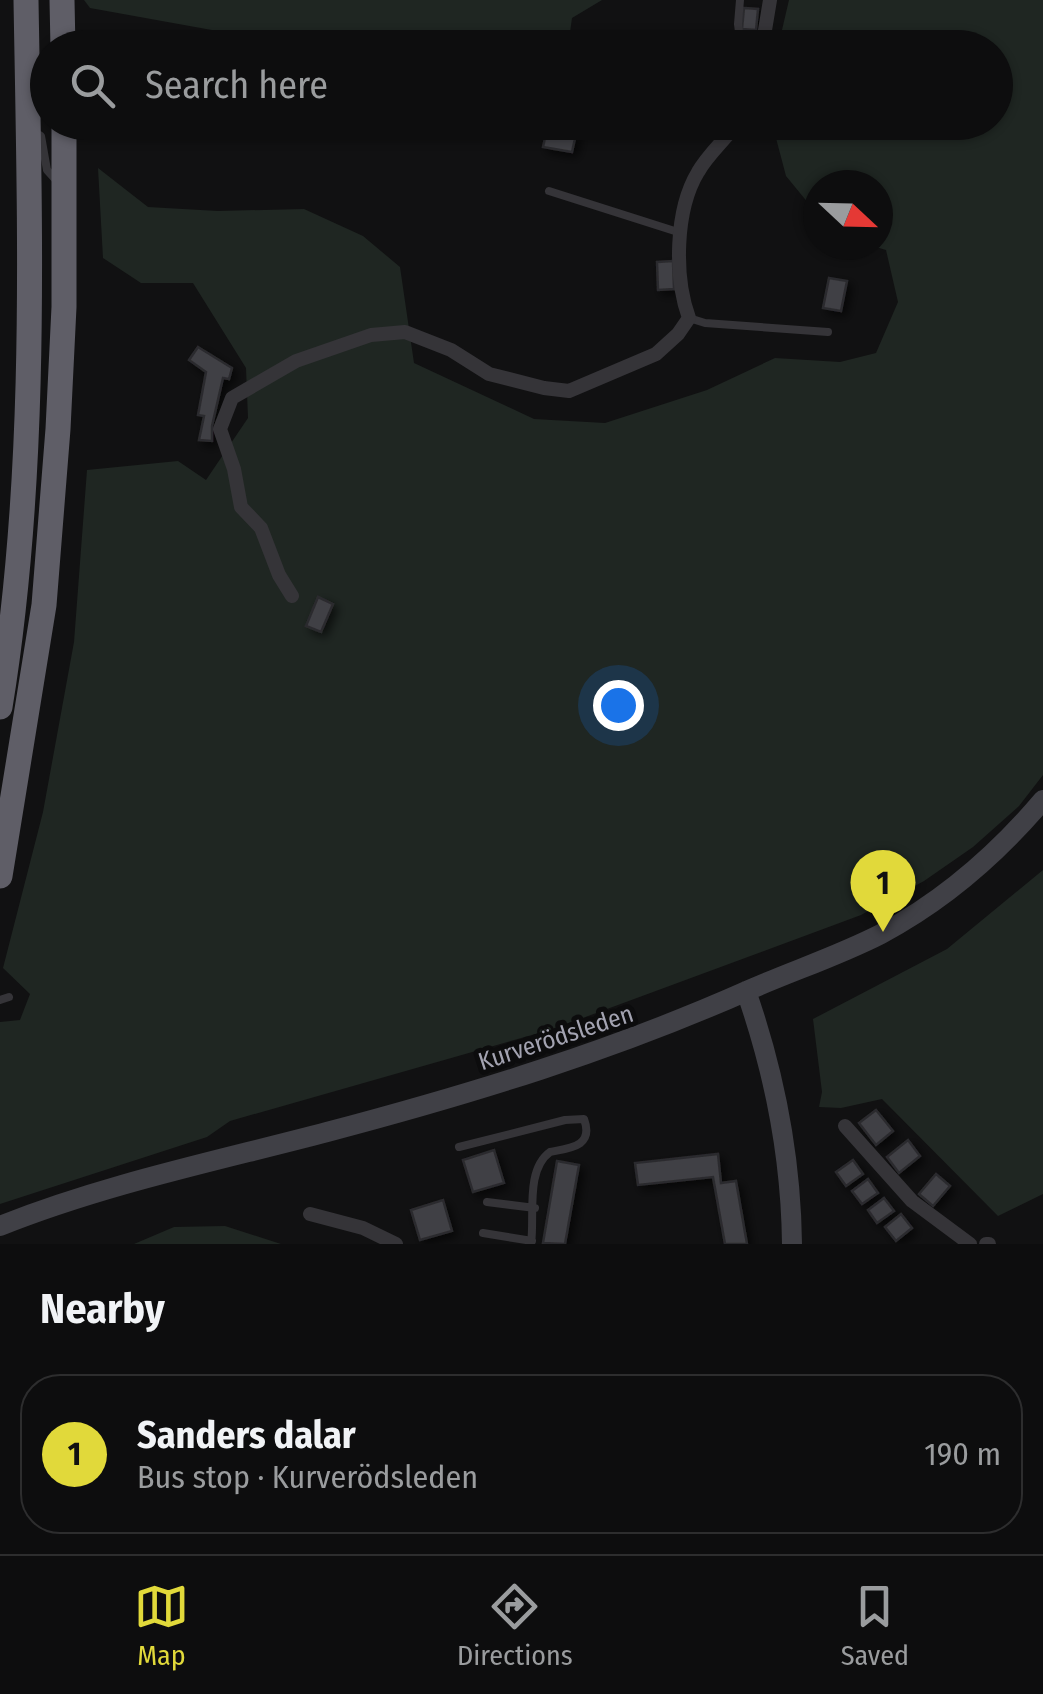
<!DOCTYPE html>
<html lang="en">
<head>
<meta charset="utf-8">
<style>
  :root { --surface:#0d0d0e; --page:#1b1b1c; --text:#f1f3f6; --muted:#9a9c9e; --line:#2d2d2e; --accent:#e1d93a }
  body { margin:0; font-family:"Fira Sans Condensed",sans-serif; background:var(--page); color:var(--text) }
  .compass { position:absolute; left:803px; top:170px; width:90px; height:90px; border-radius:50%; background:var(--surface); box-shadow:0 2px 8px #0004; rotate:112deg }
  .you { position:absolute; left:618px; top:705px; width:35px; height:35px; margin:-25px; border:8px solid #fff; border-radius:50%; background:#1a73e8; box-shadow:0 0 0 15px #1a73e833 }
  .badge { display:grid; place-items:center; width:65px; height:65px; border-radius:50%; background:var(--accent); color:#111; font-size:32px; font-weight:700 }
  .pin { position:absolute; translate:-50% -82px; filter:drop-shadow(0 2px 5px #0008) }
  .pin::after { content:''; position:absolute; top:52px; width:35px; height:30px; background:inherit; clip-path:polygon(0 0,100% 0,50% 100%) }
  .list { margin:0; padding:0; list-style:none }
  h2 { display:flex; justify-content:space-between; align-items:center; height:130px; margin:0; padding:0 40px; font-size:42px }
  h2 small { font-size:32px; font-weight:400; color:var(--muted) }
  .list li { display:grid; grid-template-columns:65px 1fr auto; gap:30px; align-items:center; box-sizing:border-box; height:160px; margin:0 20px 20px; padding:0 20px; border:2px solid var(--line); border-radius:40px }
  .list b { display:block; font-size:38px; white-space:nowrap }
  .list p { margin:0; font-size:32px; white-space:nowrap; color:var(--muted) }
  .list em { font-size:32px; font-style:normal; color:var(--muted) }
  .icon { flex:none; width:55px; height:55px; fill:none; stroke:currentColor; stroke-width:2; stroke-linecap:round; stroke-linejoin:round }
  .map { position:relative; flex:none; width:1043px; height:1244px; overflow:hidden }
  .search { position:absolute; background:var(--surface); box-shadow:0 2px 8px #0004; left:30px; right:30px; top:30px; height:110px; display:flex; align-items:center; gap:25px; box-sizing:border-box; padding:0 35px; border-radius:55px; color:var(--muted); font-size:38px }
  .sheet { height:310px; background:var(--surface) }
  nav { display:flex; justify-content:space-around; align-items:center; box-sizing:border-box; height:140px; border-top:2px solid var(--line); background:var(--surface); font-size:28px; color:var(--muted) }
  nav a { display:grid; justify-items:center; gap:5px }
  nav .on { color:var(--accent) }
  .map>svg:first-child { display:block }
  .green { fill:#1f2622 }
  .building { fill:#404045; stroke:#2c2b2e; stroke-width:2.5; filter:url(#shadow) }
  .lines { fill:none; stroke-linecap:round; stroke-linejoin:round }
  .lane { stroke:#353438; stroke-width:8 }
  .street { stroke:#353438; stroke-width:14 }
  .secondary { stroke:#404046; stroke-width:20 }
  .highway { stroke:#5f5e67; stroke-width:25 }
  .labels { text-anchor:middle; dominant-baseline:central; stroke-width:10; stroke-linejoin:round; paint-order:stroke }
  .street-label { font-size:25px; fill:#a3a3b1; stroke:#0c0c0d }
</style>
</head>
<body>
<div class="map">
<svg width="1043" height="1244" viewBox="0 0 1043 1244">
  <defs>
    <filter id="shadow"><feDropShadow dx="4.5" dy="4.5" stdDeviation="5" flood-color="#0009"/></filter>
  </defs>
  <rect width="100%" height="100%" fill="#111112"/>
  <path class="green" d="M84,0H602L572,18L568,47L255,48L256,38L90,8Z
    M789,0H1043V775L1019,806L973,847L924,881L861,915L553,1029L230,1121L207,1137L0,1204V1022L20,1020L30,994L3,968L43,812L74,642L87,470L178,461L206,480L248,418L246,368L193,283H141L103,258L98,168L148,207L218,211L304,209L363,236L400,267L414,363L534,419L605,423L707,390L775,358L840,362L876,353L898,302L886,250L869,245H878V185H818V215L786,176L772,123L996,122V48L778,47Z
    M1043,870V1194L998,1216L882,1099L841,1108L819,1107L822,1092L813,1019L947,949Z
    M225,1226L281,1244H134L174,1227Z"/>
  <path class="building" d="M744,8L758,9L756,30L742,29Z
    M547,129L576,134L572,152L543,147Z
    M673,261L674,289L658,290L657,262Z
    M829,278L847,281L841,311L823,308Z
    M198,347L232,368L229,379L223,378L212,426V441L199,440L204,416L198,415L206,372L189,360Z
    M318,597L333,604L321,632L306,626Z
    M876,1110L893,1131L876,1145L859,1123Z
    M908,1140L920,1156L899,1173L887,1157Z
    M494,1150L504,1183L473,1192L463,1160Z
    M718,1154L721,1183L736,1181L747,1244H725L713,1177L638,1185L635,1163Z
    M853,1160L863,1174L846,1186L836,1172Z
    M557,1161L579,1165L565,1244L543,1243Z
    M936,1174L950,1186L933,1206L919,1194Z
    M868,1179L878,1193L862,1204L852,1191Z
    M884,1198L894,1211L877,1223L868,1210Z
    M443,1200L452,1231L420,1240L411,1210Z
    M901,1214L912,1228L896,1241L885,1227Z"/>
  <g class="lines">
    <path class="lane" d="M740,0L738,24L741,48
      M35,132L41,136L47,170L56,180
      M549,191L681,233
      M689,318L705,323L828,332
      M0,1000L9,997
      M459,1147L565,1120L584,1119C594,1146 571,1148 550,1152C525,1170 535,1216 531,1244
      M487,1202L535,1208
      M483,1233L532,1241"/>
    <path class="street" d="M762,48L770,0
      M292,596L279,575L261,528L241,507L234,469L220,429L232,398L296,361L371,335L405,332L451,350L489,374L544,388L569,391L656,354L678,334L689,318C674,277 675,210 698,172C708,154 726,139 738,122
      M845,1126L912,1201L970,1244
      M310,1214L363,1228L396,1244
      M986,1244H989"/>
    <path class="secondary" d="M746,991C775,1074 791,1157 792,1244
      M0,1226C105,1184 217,1161 327,1132C471,1094 612,1051 749,990C792,971 838,956 881,934C943,901 998,853 1043,800"/>
    <path class="highway" d="M62,0L63,48
      M0,707C38,474 30,235 26,0
      M0,876L44,605L58,429L64,307V122"/>
  </g>
  <g class="labels">
    <g class="street-label">
      <text transform="translate(556 1038) rotate(-18)">Kurverödsleden</text>
    </g>
  </g>
</svg>
<svg class="compass" viewBox="-18 -18 36 36"><path d="M0-13l5 13h-10z" fill="#e53935"/><path d="M0 13l5-13h-10z" fill="#9a9c9e"/></svg>
<div class="you"></div>
<div class="pin badge" style="left:883px;top:932px">1</div>
<div class="search"><svg class="icon" aria-label="search" viewBox="0 0 24 24"><circle cx="10" cy="10" r="6"/><path d="M15 15l6 6"/></svg>Search here</div>
</div>
<section class="sheet">
<h2>Nearby<small></small></h2>
<ul class="list">
<li><span class="badge">1</span><div><b>Sanders dalar</b><p>Bus stop · Kurverödsleden</p></div><em>190 m</em></li>
</ul>
</section>
<nav>
<a class="on"><svg class="icon" aria-label="map" viewBox="0 0 24 24"><path d="M3 6l6-2 6 2 6-2v14l-6 2-6-2-6 2zM9 4v14M15 6v14"/></svg>Map</a>
<a><svg class="icon" aria-label="directions" viewBox="0 0 24 24"><path d="M12 3l9 9-9 9-9-9zM9 14v-3h6M13 9l2 2-2 2"/></svg>Directions</a>
<a><svg class="icon" aria-label="saved" viewBox="0 0 24 24"><path d="M7 4h10v16l-5-4-5 4z"/></svg>Saved</a>
</nav>
</body>
</html>
